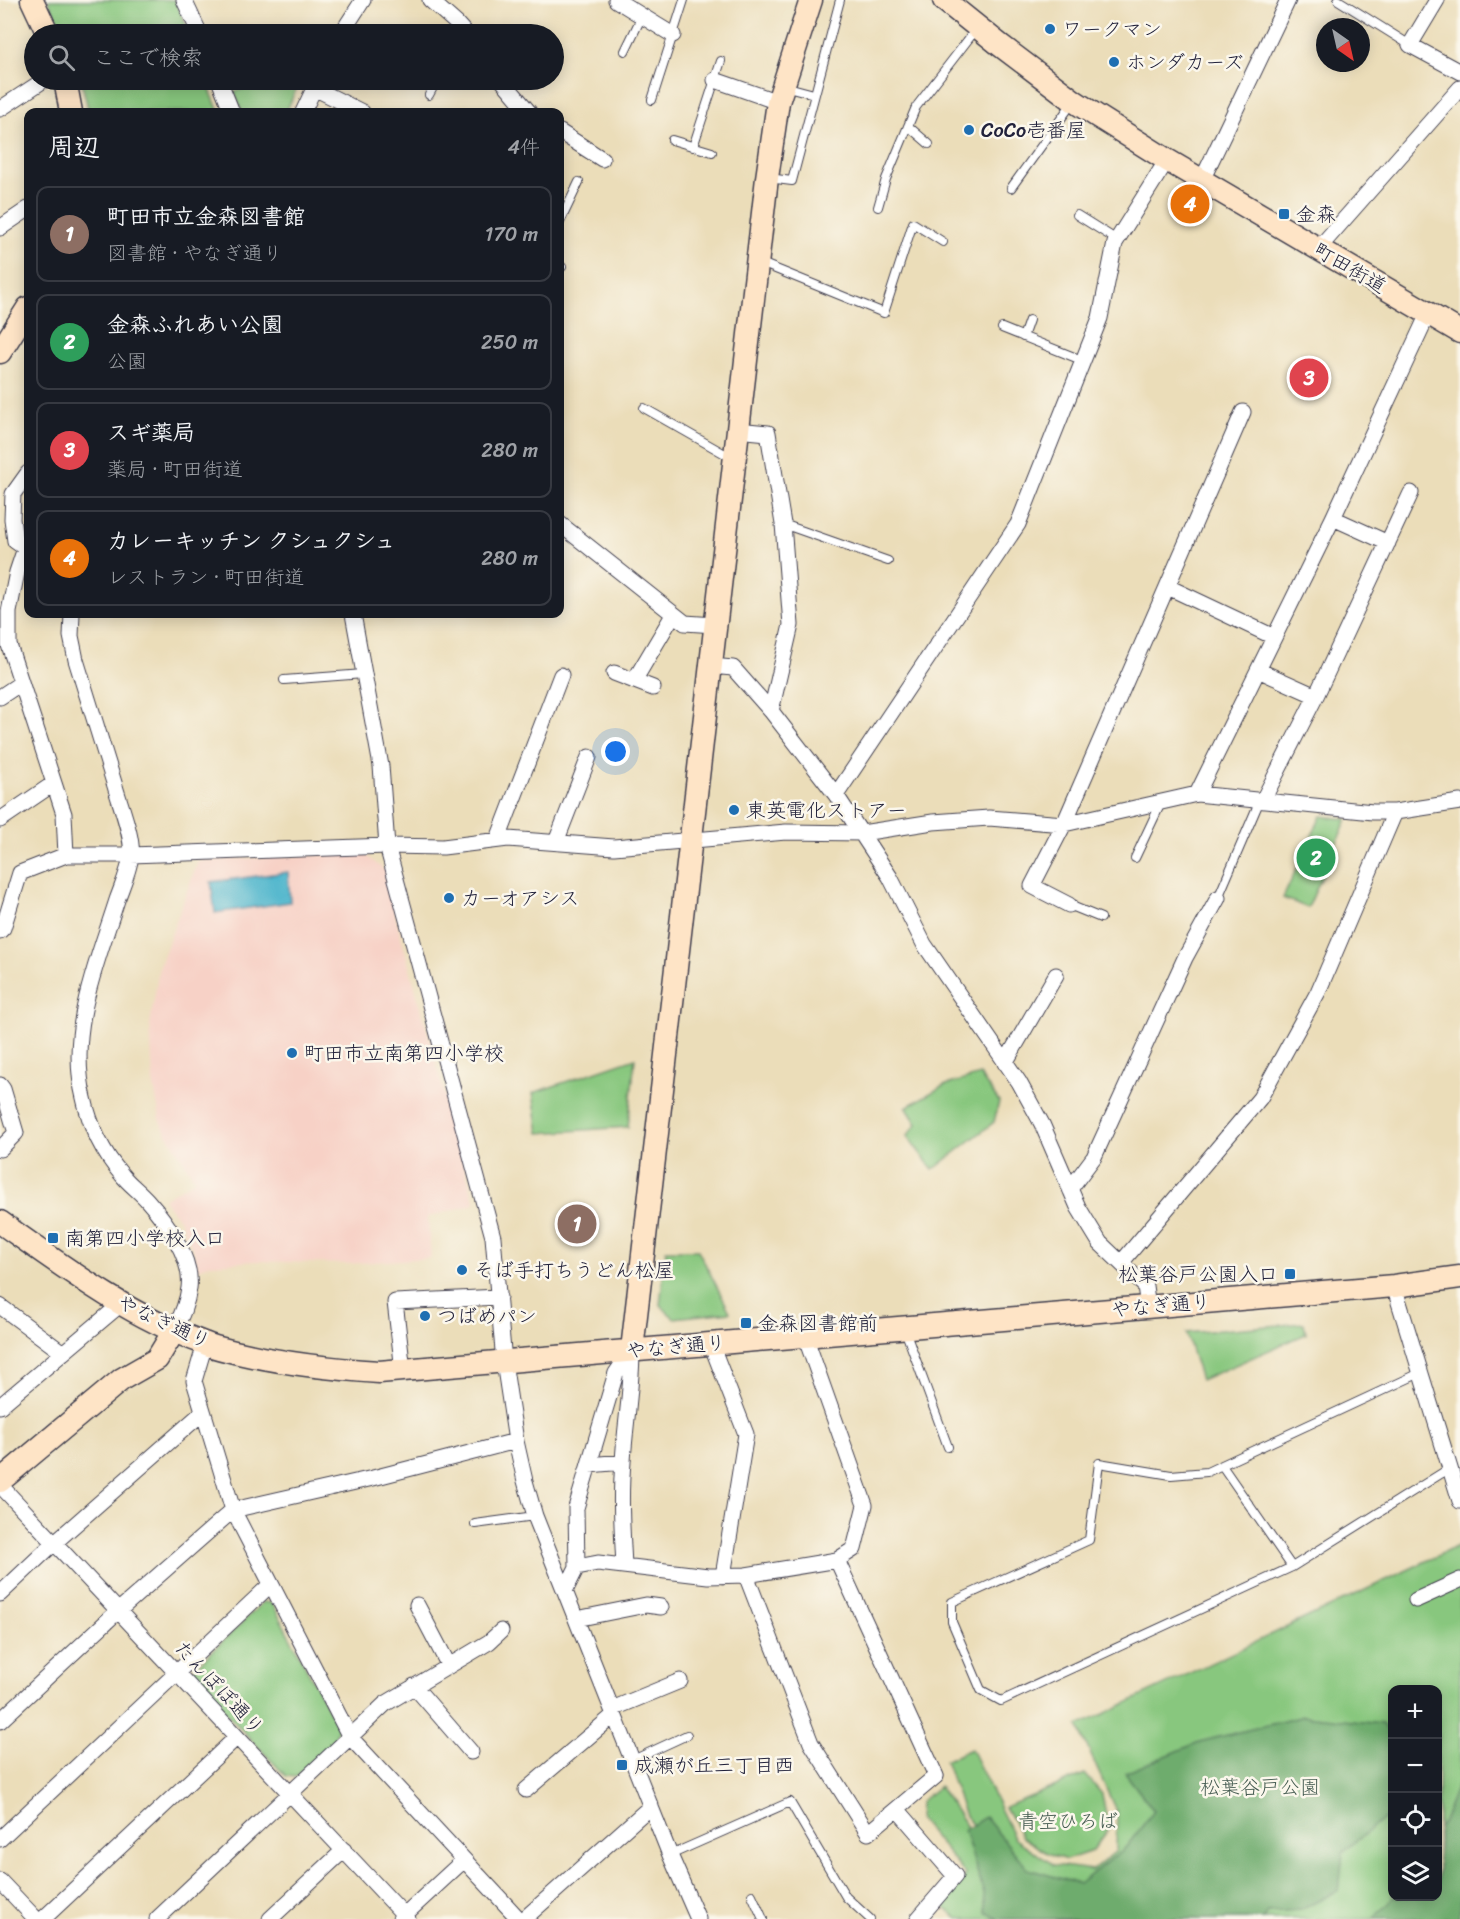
<!DOCTYPE html>
<html lang="ja">
<head>
<meta charset="utf-8">
<style>
  :root { --surface:#171b24; --page:#20242c; --text:#f1f3f6; --muted:#9ea1a6; --line:#363941; --accent:#d93025 }
  body { margin:0; font-family:Sriracha,"Klee One",sans-serif; background:var(--page); color:var(--text) }
  .controls { position:absolute; right:18px; bottom:18px; display:grid; overflow:hidden; border-radius:12px; box-shadow:0 3px 15px #0003 }
  .controls button { width:54px; height:54px; display:grid; place-items:center; padding:0; border:0; border-bottom:2px solid var(--line); background:var(--surface); color:var(--text); font:30px sans-serif }
  .compass { position:absolute; left:1316px; top:18px; width:54px; height:54px; border-radius:50%; background:var(--surface); box-shadow:0 3px 15px #0003; rotate:146deg }
  .you { position:absolute; left:616px; top:752px; width:21px; height:21px; margin:-15px; border:4px solid #fff; border-radius:50%; background:#1a73e8; box-shadow:0 0 0 9px #1a73e833 }
  .badge { display:grid; place-items:center; width:39px; height:39px; border-radius:50%; background:var(--accent); color:#fff; font-size:20px; font-weight:700 }
  .pin { position:absolute; translate:-50% -50%; border:3px solid #fff; box-shadow:0 2px 6px #0006 }
  .list { margin:0; padding:0; list-style:none }
  h2 { display:flex; justify-content:space-between; align-items:center; height:78px; margin:0; padding:0 24px; font-size:26px }
  h2 small { font-size:20px; font-weight:400; color:var(--muted) }
  .list li { display:grid; grid-template-columns:39px 1fr auto; gap:18px; align-items:center; box-sizing:border-box; height:96px; margin:0 12px 12px; padding:0 12px; border:2px solid var(--line); border-radius:12px }
  .list b { display:block; font-size:22px; white-space:nowrap }
  .list p { margin:0; font-size:20px; white-space:nowrap; color:var(--muted) }
  .list em { font-size:20px; font-style:normal; color:var(--muted) }
  .icon { flex:none; width:33px; height:33px; fill:none; stroke:currentColor; stroke-width:2; stroke-linecap:round; stroke-linejoin:round }
  .map { position:relative; flex:none; width:1460px; height:1919px; overflow:hidden }
  .search { position:absolute; background:var(--surface); box-shadow:0 3px 15px #0003; left:24px; top:24px; width:540px; height:66px; display:flex; align-items:center; gap:15px; box-sizing:border-box; padding:0 21px; border-radius:33px; color:var(--muted); font-size:22px }
  .panel { position:absolute; background:var(--surface); box-shadow:0 3px 15px #0003; left:24px; top:108px; width:540px; height:510px; border-radius:12px }
  .map>svg:first-child { display:block }
  .built { fill:#f7d1c6 }
  .green { fill:#88c77e; stroke:#55745c; stroke-width:1.5; fill-rule:evenodd }
  .forest { fill:#6eac6d; stroke:#486754; stroke-width:1.5 }
  .water { fill:#4db5cc; stroke:#386c84; stroke-width:1.5 }
  .lines { fill:none; stroke-linecap:round; stroke-linejoin:round }
  .lane-casing { stroke:#403e4e; stroke-width:10 }
  .street-casing { stroke:#403e4e; stroke-width:17 }
  .secondary-casing { stroke:#403e4e; stroke-width:25 }
  .lane { stroke:#fff; stroke-width:8 }
  .street { stroke:#fff; stroke-width:15 }
  .secondary { stroke:#fee4c6; stroke-width:22 }
  .poi-dot { fill:#1f6fb2; stroke:#fbf7ec; stroke-width:2 }
  .labels { text-anchor:middle; dominant-baseline:central; stroke-width:5; stroke-linejoin:round; paint-order:stroke }
  .poi-label { font-size:20px; fill:#22223b; stroke:#fbf7ec; text-anchor:start }
  .street-label { font-size:20px; fill:#22223b; stroke:#fbf7ec }
  .park-label { font-size:20px; fill:#465c52; stroke:#fbf7ec }
</style>
</head>
<body>
<div class="map">
<svg width="1460" height="1919" viewBox="0 0 1460 1919">
  <rect width="100%" height="100%" fill="#fbf7ec"/>
  <filter id="ink" filterUnits="userSpaceOnUse"><feTurbulence type="fractalNoise" baseFrequency=".0167" numOctaves="2"/><feDisplacementMap in="SourceGraphic" scale="12" xChannelSelector="R" yChannelSelector="G"/><feConvolveMatrix kernelMatrix="1 2 1 2 8 2 1 2 1" color-interpolation-filters="sRGB"/></filter>
  <filter id="wash" filterUnits="userSpaceOnUse"><feTurbulence type="fractalNoise" baseFrequency=".008" numOctaves="4" result="noise"/><feDisplacementMap in="SourceGraphic" scale="24" xChannelSelector="R" yChannelSelector="G"/><feGaussianBlur stdDeviation="1.35" result="paint"/><feColorMatrix in="noise" values="0 0 0 0 0 0 0 0 0 0 0 0 0 0 0 0 0 1.4 0 .05"/><feComposite in="paint" operator="in"/></filter>
  <g filter="url(#wash)">
    <rect width="100%" height="100%" fill="#ebddb9"/>
    <path class="built" d="M363,853L387,872L394,911L475,1204L428,1217L431,1258L346,1264L258,1261L210,1264L199,1269L193,1250L179,1219L163,1199L195,1180L161,1124L153,1082L150,1024L159,968L198,861Z"/>
    <path class="green" d="M48,0H175L190,34H64Z
      M81,80H206L219,112H89Z
      M276,81L296,90L286,112H242L234,91Z
      M1321,816L1347,819L1308,908L1283,898Z
      M635,1058L628,1127L539,1133L533,1093Z
      M980,1075L999,1102L994,1122L933,1170L907,1136L917,1124L906,1107L943,1086Z
      M666,1250H698L730,1312L674,1318L660,1305Z
      M1304,1323L1306,1334L1201,1380L1186,1333Z
      M1460,1545V1919H1022L1034,1898L965,1816L945,1761L971,1749L1015,1839L1054,1865L1093,1870L1116,1851L1117,1813L1078,1726ZM1392,1690H1438V1896H1392Z
      M263,1602L272,1603L338,1728L335,1740L296,1777L286,1776L195,1681L194,1669Z
      M1085,1774L1102,1794L1109,1829L1092,1851L1066,1860L1047,1853L1022,1837L1005,1807Z
      M939,1786L980,1846L1020,1919H958L940,1904L966,1875L919,1819L920,1802Z"/>
    <path class="forest" d="M1304,1716L1382,1724L1392,1738V1812L1343,1852L1339,1890L1301,1910L1268,1912L1264,1919H998L986,1912L984,1893L964,1830L985,1817L1028,1869L1079,1884L1126,1847L1154,1811L1125,1773L1199,1742Z
      M1460,1783V1919H1373L1394,1897L1438,1896V1827L1442,1824L1457,1786Z"/>
    <path class="water" d="M288,872L290,902L215,913L211,882Z"/>
  </g>
  <g filter="url(#ink)">
    <g class="lines">
      <defs>
        <path id="lane" d="M1338,0L1410,45
          M625,51L642,16
          M784,86L814,94
          M429,95L437,80
          M652,100L684,0
          M908,126L929,144
          M672,140L712,152
          M693,147L721,61
          M768,178L792,181L840,0
          M1011,188L1073,102
          M878,207L886,179L916,107L977,28
          M1077,215L1117,240
          M560,222L579,182
          M761,263L884,313L913,223L943,242
          M560,266L562,267
          M1002,328L1084,361
          M1023,337L1029,320
          M644,408L732,458
          M783,524L888,561
          M284,680L364,674
          M1135,858L1161,803
          M1218,898L1260,800
          M1069,905L1101,918
          M905,1330L948,1447
          M1420,1373L1207,1472L1171,1475L1099,1463L1089,1540L952,1602V1622L981,1690L1001,1701L1292,1567L1450,1468
          M1223,1467L1292,1567
          M475,1524L535,1516
          M633,1760L687,1735
          M670,1855L790,1802L846,1897L870,1919
          M752,1895L763,1919"/>
        <path id="street" d="M184,0L200,34
          M430,0L456,23L466,34
          M616,0L673,35
          M1437,0L1410,45L1460,72
          M341,34L363,0
          M219,80L232,112
          M502,80L529,112
          M715,80L778,102
          M314,88L362,112
          M0,109L44,80
          M303,112L318,80
          M560,132L602,159
          M1202,180L1288,0
          M0,228L28,209
          M1318,249L1460,88
          M737,430L768,433L783,524L791,625L771,711
          M28,473L13,494L12,519L15,541L25,548L17,572L9,612V645L64,814L66,855
          M1333,518L1388,543
          M560,524L685,623L715,625
          M1168,587L1274,637
          M72,614L71,636L76,660C89,702 102,744 115,786C120,804 134,839 131,856C129,871 122,886 117,900C97,963 67,1031 84,1098C90,1126 103,1153 122,1175C129,1184 139,1191 147,1200C166,1221 193,1259 189,1288C187,1304 181,1317 174,1331
          M353,614L381,766L387,846L493,1237L504,1362L516,1441L525,1481L535,1516L562,1584L670,1855L698,1919
          M711,666L733,668L771,711L836,795L1018,524L1100,318L1115,243L1167,160
          M1258,670L1316,696
          M614,673L653,688
          M634,681L673,615
          M0,697L21,683
          M1197,794L1333,518L1428,314
          M836,795L890,877L924,944L1019,1082L1042,1124L1078,1207L1100,1243L1145,1286L1148,1307
          M1263,800L1316,696L1411,493
          M0,820L53,784
          M498,839L561,675
          M556,842L589,757
          M1069,905L1032,886L1064,824L1243,412
          M0,931L3,928L20,873L66,855H131L387,846L443,847L508,839L614,847L786,832L862,833L933,822L989,818L1064,824L1197,794L1373,812H1395L1460,802
          M1005,1063L1056,975
          M0,1085L3,1089L16,1133L0,1149
          M1070,1189L1094,1157L1185,958L1218,898
          M1121,1263L1260,1098L1318,992L1395,812
          M1394,1286L1460,1501
          M0,1306L63,1353
          M205,1344L194,1381L233,1510L350,1737L519,1919
          M711,1344L746,1434L723,1576
          M403,1371L395,1302L499,1297
          M0,1406L121,1304
          M589,1465L623,1462
          M0,1485L408,1919
          M624,1565C622,1530 620,1496 623,1462C625,1425 632,1388 632,1350
          M577,1567L598,1563L708,1576L746,1575L837,1560L854,1549L865,1505L805,1336
          M746,1575L811,1743L868,1833L936,1776L837,1560
          M565,1591L577,1567L576,1508L616,1373L632,1350
          M0,1594L54,1543L202,1413
          M1416,1600L1460,1580
          M417,1605L449,1666
          M576,1619L646,1605L661,1607
          M414,1686L471,1752
          M612,1709L680,1681
          M0,1721L118,1611L233,1510L373,1478L516,1441
          M526,1790L614,1715
          M897,1809L955,1876L918,1919
          M0,1839L270,1585
          M0,1881L36,1919
          M43,1919L237,1737
          M157,1919L385,1704L489,1642L501,1631
          M270,1919L344,1850
          M400,1919L464,1860
          M524,1919L651,1806"/>
        <path id="secondary" d="M32,0L48,34
          M944,0L1000,45L1074,101L1097,116L1167,160L1460,332
          M65,80L71,112
          M0,352L28,308
          M0,1222C65,1268 129,1316 204,1343C215,1348 227,1350 239,1353C286,1364 331,1369 379,1372L1394,1286L1460,1277
          M632,1350L767,178L778,102L811,0
          M0,1481L122,1379L157,1359L174,1331"/>
      </defs>
      <use href="#lane" class="lane-casing"/>
      <use href="#street" class="street-casing"/>
      <use href="#secondary" class="secondary-casing"/>
      <use href="#lane" class="lane"/>
      <use href="#street" class="street"/>
      <use href="#secondary" class="secondary"/>
    </g>
  </g>
  <g class="poi-dot">
    <circle cx="1050" cy="29" r="6"/>
    <circle cx="1114" cy="62" r="6"/>
    <circle cx="969" cy="130" r="6"/>
    <rect x="1278" y="208" width="12" height="12" rx="3"/>
    <circle cx="734" cy="810" r="6"/>
    <circle cx="449" cy="898" r="6"/>
    <circle cx="292" cy="1053" r="6"/>
    <rect x="47" y="1232" width="12" height="12" rx="3"/>
    <circle cx="462" cy="1270" r="6"/>
    <rect x="1284" y="1268" width="12" height="12" rx="3"/>
    <circle cx="425" cy="1316" r="6"/>
    <rect x="740" y="1317" width="12" height="12" rx="3"/>
    <rect x="616" y="1759" width="12" height="12" rx="3"/>
  </g>
  <g class="labels">
    <g class="poi-label">
      <text x="1062" y="29">ワークマン</text>
      <text x="1126" y="62">ホンダカーズ</text>
      <text x="981" y="130">CoCo壱番屋</text>
      <text x="1296" y="214">金森</text>
      <text x="746" y="810">東英電化ストアー</text>
      <text x="461" y="898">カーオアシス</text>
      <text x="304" y="1053">町田市立南第四小学校</text>
      <text x="65" y="1238">南第四小学校入口</text>
      <text x="474" y="1270">そば手打ちうどん松屋</text>
      <text x="1278" y="1274" text-anchor="end">松葉谷戸公園入口</text>
      <text x="437" y="1316">つばめパン</text>
      <text x="758" y="1323">金森図書館前</text>
      <text x="634" y="1765">成瀬が丘三丁目西</text>
    </g>
    <g class="street-label">
      <text transform="translate(1350 268) rotate(30)">町田街道</text>
      <text transform="translate(1161 1306) rotate(-5)">やなぎ通り</text>
      <text transform="translate(164 1322) rotate(25)">やなぎ通り</text>
      <text transform="translate(676 1347) rotate(-5)">やなぎ通り</text>
      <text transform="translate(219 1688) rotate(47)">たんぽぽ通り</text>
    </g>
    <g class="park-label">
      <text x="1260" y="1787">松葉谷戸公園</text>
      <text x="1068" y="1821">青空ひろば</text>
    </g>
  </g>
</svg>
<div class="controls">
<button>+</button>
<button>−</button>
<button><svg class="icon" aria-label="locate" viewBox="0 0 24 24"><circle cx="12" cy="12" r="6"/><path d="M12 2v4M12 18v4M2 12h4M18 12h4"/></svg></button>
<button><svg class="icon" aria-label="layers" viewBox="0 0 24 24"><path d="M12 4l9 5-9 5-9-5zM3 14l9 5 9-5"/></svg></button>
</div>
<svg class="compass" viewBox="-18 -18 36 36"><path d="M0-13l5 13h-10z" fill="#e53935"/><path d="M0 13l5-13h-10z" fill="#9ea1a6"/></svg>
<div class="you"></div>
<div class="pin badge" style="left:577px;top:1224px;background:#8d6e63">1</div>
<div class="pin badge" style="left:1316px;top:858px;background:#2e9e5b">2</div>
<div class="pin badge" style="left:1309px;top:378px;background:#e0444e">3</div>
<div class="pin badge" style="left:1190px;top:204px;background:#e8710a">4</div>
<div class="search"><svg class="icon" aria-label="search" viewBox="0 0 24 24"><circle cx="10" cy="10" r="6"/><path d="M15 15l6 6"/></svg>ここで検索</div>
<section class="panel">
<h2>周辺<small>4件</small></h2>
<ul class="list">
<li><span class="badge" style="background:#8d6e63">1</span><div><b>町田市立金森図書館</b><p>図書館 · やなぎ通り</p></div><em>170 m</em></li>
<li><span class="badge" style="background:#2e9e5b">2</span><div><b>金森ふれあい公園</b><p>公園</p></div><em>250 m</em></li>
<li><span class="badge" style="background:#e0444e">3</span><div><b>スギ薬局</b><p>薬局 · 町田街道</p></div><em>280 m</em></li>
<li><span class="badge" style="background:#e8710a">4</span><div><b>カレーキッチン クシュクシュ</b><p>レストラン · 町田街道</p></div><em>280 m</em></li>
</ul>
</section>
</div>
</body>
</html>
